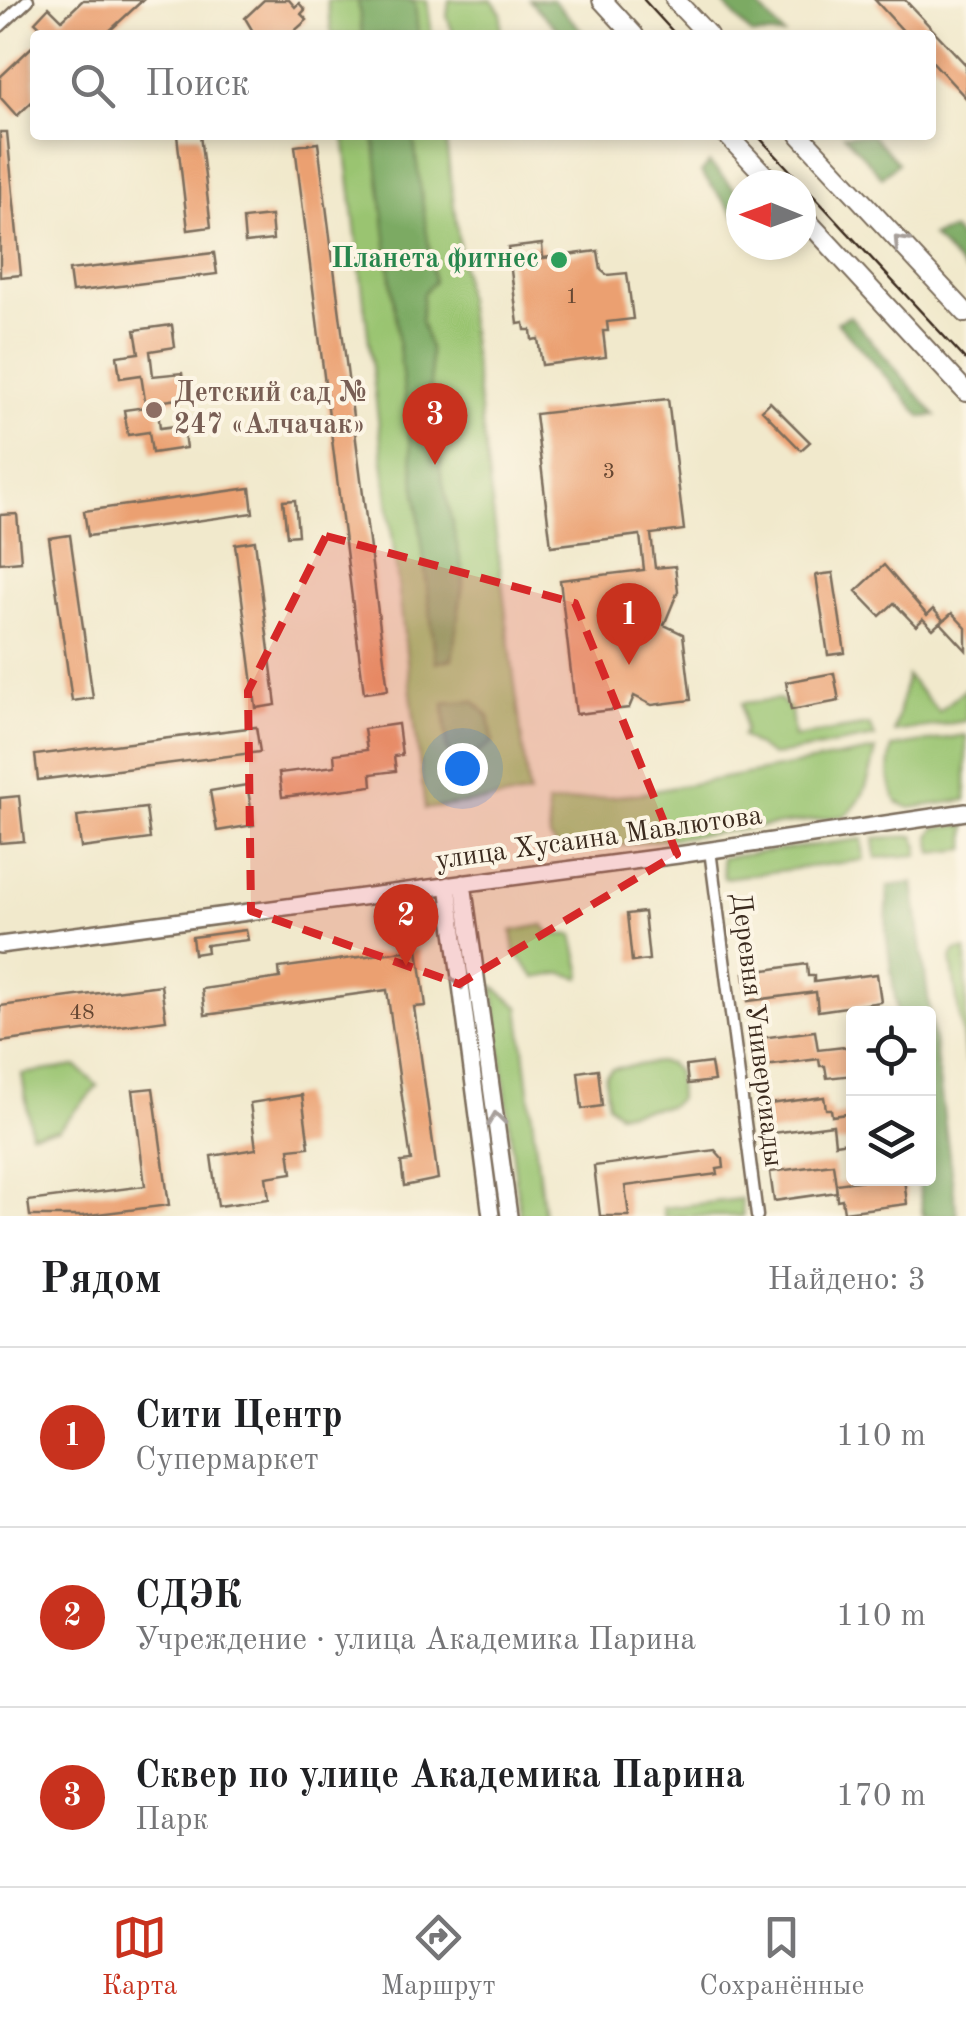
<!DOCTYPE html>
<html lang="ru">
<head>
<meta charset="utf-8">
<style>
  :root { --surface:#fff; --page:#f6f6f6; --text:#202124; --muted:#757577; --line:#e0e0e0; --accent:#c8321e }
  body { margin:0; font-family:"Old Standard TT",serif; background:var(--page); color:var(--text) }
  .controls { position:absolute; right:30px; bottom:30px; display:grid; overflow:hidden; border-radius:10px; box-shadow:0 5px 15px #0003 }
  .controls button { width:90px; height:90px; display:grid; place-items:center; padding:0; border:0; border-bottom:2px solid var(--line); background:var(--surface); color:var(--text); font:50px sans-serif }
  .compass { position:absolute; left:726px; top:170px; width:90px; height:90px; border-radius:50%; background:var(--surface); box-shadow:0 5px 15px #0003; rotate:271deg }
  .you { position:absolute; left:462px; top:768px; width:35px; height:35px; margin:-25px; border:8px solid #fff; border-radius:50%; background:#1a73e8; box-shadow:0 0 0 15px #1a73e833 }
  .badge { display:grid; place-items:center; width:65px; height:65px; border-radius:50%; background:var(--accent); color:#fff; font-size:32px; font-weight:700 }
  .pin { position:absolute; translate:-50% -82px; filter:drop-shadow(0 2px 5px #0008) }
  .pin::after { content:''; position:absolute; top:52px; width:35px; height:30px; background:inherit; clip-path:polygon(0 0,100% 0,50% 100%) }
  .list { margin:0; padding:0; list-style:none }
  h2 { display:flex; justify-content:space-between; align-items:center; height:130px; margin:0; padding:0 40px; font-size:42px }
  h2 small { font-size:32px; font-weight:400; color:var(--muted) }
  .list li { display:grid; grid-template-columns:65px 1fr auto; gap:30px; align-items:center; box-sizing:border-box; height:180px; padding:0 40px; border-top:2px solid var(--line) }
  .list b { display:block; font-size:38px; white-space:nowrap }
  .list p { margin:0; font-size:32px; white-space:nowrap; color:var(--muted) }
  .list em { font-size:32px; font-style:normal; color:var(--muted) }
  .icon { flex:none; width:55px; height:55px; fill:none; stroke:currentColor; stroke-width:2; stroke-linecap:round; stroke-linejoin:round }
  .map { position:relative; flex:none; width:966px; height:1216px; overflow:hidden }
  .search { position:absolute; background:var(--surface); box-shadow:0 5px 15px #0003; left:30px; right:30px; top:30px; height:110px; display:flex; align-items:center; gap:25px; box-sizing:border-box; padding:0 35px; border-radius:10px; color:var(--muted); font-size:38px }
  .sheet { height:670px; background:var(--surface) }
  nav { display:flex; justify-content:space-around; align-items:center; box-sizing:border-box; height:140px; border-top:2px solid var(--line); background:var(--surface); font-size:28px; color:var(--muted) }
  nav a { display:grid; justify-items:center; gap:5px }
  nav .on { color:var(--accent) }
  .map>svg:first-child { display:block }
  .green { fill:#9ac471; stroke:#6a7748; stroke-width:2.5 }
  .forest { fill:#7baa63; stroke:#5b6a40; stroke-width:2.5 }
  .building { fill:#eba071 }
  .lines { fill:none; stroke-linecap:round; stroke-linejoin:round }
  .street-casing { stroke:#7b6d5b; stroke-width:15 }
  .secondary-casing { stroke:#7b6d5b; stroke-width:20 }
  .primary-casing { stroke:#7b6d5b; stroke-width:22 }
  .street { stroke:#fff; stroke-width:10 }
  .secondary { stroke:#fff; stroke-width:15 }
  .primary { stroke:#fff; stroke-width:18 }
  .tram { stroke:#3b2a1e; stroke-width:2.5 }
  .oneway { stroke:#a79f9a }
  .marked { fill:#d62828; fill-opacity:0.2; stroke:#d62828; stroke-width:8; stroke-dasharray:20 12; stroke-linejoin:round }
  .leisure-dot { fill:#2e9e5b; stroke:#fcf5e5; stroke-width:4 }
  .education-dot { fill:#8d6e63; stroke:#fcf5e5; stroke-width:4 }
  .labels { text-anchor:middle; dominant-baseline:central; stroke-width:8; stroke-linejoin:round; paint-order:stroke }
  .number-label { font-size:22px; fill:#674833 }
  .leisure-label { font-size:28px; font-weight:bold; fill:#27864d; stroke:#fcf5e5; text-anchor:end }
  .education-label { font-size:28px; font-weight:bold; fill:#785e54; stroke:#fcf5e5; text-anchor:start }
  .street-label { font-size:28px; fill:#3b2a1e; stroke:#fcf5e5 }
</style>
</head>
<body>
<div class="map">
<svg width="966" height="1216" viewBox="0 0 966 1216">
  <rect width="100%" height="100%" fill="#fcf5e5"/>
  <filter id="ink" filterUnits="userSpaceOnUse"><feTurbulence type="fractalNoise" baseFrequency=".01" numOctaves="2"/><feDisplacementMap in="SourceGraphic" scale="20" xChannelSelector="R" yChannelSelector="G"/><feConvolveMatrix kernelMatrix="1 2 1 2 8 2 1 2 1" color-interpolation-filters="sRGB"/></filter>
  <filter id="wash" filterUnits="userSpaceOnUse"><feTurbulence type="fractalNoise" baseFrequency=".0048" numOctaves="4" result="noise"/><feDisplacementMap in="SourceGraphic" scale="40" xChannelSelector="R" yChannelSelector="G"/><feGaussianBlur stdDeviation="2.25" result="paint"/><feColorMatrix in="noise" values="0 0 0 0 0 0 0 0 0 0 0 0 0 0 0 0 0 1.4 0 .05"/><feComposite in="paint" operator="in"/></filter>
  <g filter="url(#wash)">
    <rect width="100%" height="100%" fill="#f1e9cc"/>
    <path class="green" d="M327,0H427L432,35H332Z
      M449,0H492L501,13V35H454L447,17Z
      M344,135H445L529,795L425,809Z
      M907,676L939,712L966,688V721L894,732Z
      M780,699L791,710L794,737L869,725L875,737L772,756L742,736L745,731L742,703Z
      M966,735V800L910,808L897,802C887,782 888,769 892,747Z
      M876,750C870,774 866,802 844,816L562,853L550,838L547,804L643,793Z
      M966,825V849L933,853L930,836L935,828Z
      M914,836L919,847L918,855L876,858L874,838Z
      M862,839L864,860L724,878L721,858Z
      M543,925L551,934L573,935L582,974L580,978L563,973L536,978L515,952L512,931Z
      M966,950V1063L951,958L956,951Z
      M493,986L519,1007L544,1216H520Z
      M658,1062L669,1064L677,1072L678,1099L669,1106L618,1113L608,1104L605,1076L612,1069Z
      M76,1066L98,1086L58,1129L31,1133L22,1074Z
      M741,1199L743,1216H664L663,1208Z"/>
    <path class="forest" d="M358,0H411L415,4L418,35H362Z
      M529,0H553L586,35H563Z
      M720,0H753L784,35H752Z
      M374,135H413L434,282L423,293L421,320L430,350L431,392L440,429V469L464,576L452,659L436,663Z
      M844,135H872L898,163L882,177Z
      M709,163L741,195V222L701,173Z
      M952,230L966,245V272L932,236Z
      M850,316L931,410L936,416L922,417L837,322Z
      M474,701L489,717L493,742L461,765L447,750L444,703Z
      M913,883L957,1216H923L918,1179L928,1178V1014L897,1013L886,932L888,886Z"/>
    <g id="blocks">
      <path class="building" d="M83,0H143L105,35H49L35,22L49,7L62,20Z
        M264,0H289L295,7L299,3L305,10L301,14L307,20L290,35H255L245,18Z
        M875,0H905L966,65V98L931,60V35H907Z
        M35,44V99L17,116L0,97V77Z
        M0,132H7L21,275L0,277Z
        M177,135H200L211,227L188,230Z
        M318,143L388,690L364,693L295,146Z
        M271,216L273,240L245,243L243,219Z
        M542,244L543,258L598,251L601,270L607,275L627,273L633,319L607,322L608,331H603L606,357L542,365L538,339L532,340L531,330H525L524,323L518,324L508,248Z
        M214,253L217,274L72,292L69,270Z
        M172,325L175,347L150,351L153,376L182,373L185,398L157,402L160,428L183,425L186,448L152,453L149,432L128,435L124,410L146,407L141,375L120,378L117,356L139,353L135,330Z
        M668,399L684,530L651,534L655,568L675,566L678,591L664,625L683,634L691,700L652,705L634,696L629,708L576,714L560,580L644,570L640,535L551,546L535,414Z
        M770,402L810,442L801,450L762,410Z
        M250,488L253,513L88,536L84,511Z
        M295,500L298,535L287,536L283,501Z
        M17,514L21,561L0,563V515Z
        M70,535L93,698L72,701L49,538Z
        M255,541L276,705L256,708L235,544Z
        M884,565L927,615L933,609L943,620L933,629L923,619L916,626L894,603L880,616L856,591Z
        M833,573L845,653L828,655L816,575Z
        M952,613L966,628V650L941,623Z
        M834,673L839,701L791,710L786,682Z
        M398,724L402,755L394,756L396,771L371,774L372,786L282,797L279,773L335,766L334,754L367,750L364,729Z
        M256,727L260,752L38,780L35,755Z
        M247,785L254,825L217,831L210,791Z
        M19,796L24,841L0,843V798Z
        M146,808L150,839L81,848L77,816Z
        M644,912L649,960L632,962L627,914Z
        M246,930L248,940L206,945L207,952L194,954L192,937Z
        M418,949L426,1006L414,1007L438,1179L404,1186L401,1162L411,1161L387,990L205,1015L202,989L280,978L279,968Z
        M807,964L808,976H814V982L877,974L881,1002L818,1011L816,992L748,1001L744,973Z
        M161,985L166,1020L0,1042V1006Z
        M815,1031L818,1050L854,1046V1075L827,1078L825,1066H820L819,1059L757,1067L753,1039Z
        M711,1063L714,1081L688,1084L686,1066Z
        M598,1069L602,1106L582,1109L578,1072Z
        M153,1088L169,1205L82,1216H30L28,1201L145,1186L133,1090Z
        M302,1095L309,1147L289,1149L292,1173L266,1177L269,1199L218,1206L211,1156L256,1149L250,1103Z
        M824,1097L826,1109H831L832,1116L854,1113V1141L835,1144L833,1125L765,1134L761,1105Z
        M715,1150L723,1159L724,1168L717,1169L718,1174L625,1186L629,1216H600L594,1166Z
        M833,1164L837,1192L774,1201L770,1172Z
        M880,1178H904L907,1204L844,1212L842,1199L837,1200L836,1184Z"/>
    </g>
  </g>
  <g filter="url(#ink)">
    <use href="#blocks" fill-opacity="0" stroke="#7b6d5b" stroke-width="2.5"/>
    <g class="lines">
      <defs>
        <path id="street" d="M0,26L28,0
          M710,850L757,1216"/>
        <path id="secondary" d="M463,883L509,1216
          M448,885L491,1216
          M0,945L678,855L966,812"/>
        <path id="primary" d="M602,0L634,35
          M675,0L708,35
          M727,135L774,185
          M800,135L966,313
          M801,214L966,392"/>
      </defs>
      <use href="#street" class="street-casing"/>
      <use href="#secondary" class="secondary-casing"/>
      <use href="#primary" class="primary-casing"/>
      <use href="#street" class="street"/>
      <use href="#secondary" class="secondary"/>
      <use href="#primary" class="primary"/>
      <path class="tram" d="M644,0L676,35
        M757,135L966,360"/>
    </g>
    <defs><path id="oneway-chevron" d="M-2-3.5L2.5 0L-2 3.5" fill="none" stroke-width="1.6" stroke-linecap="round" stroke-linejoin="round" transform="scale(2.5)"/></defs>
    <g class="oneway">
      <use href="#oneway-chevron" transform="translate(900 242) rotate(-133)"/>
      <use href="#oneway-chevron" transform="translate(461 982) rotate(83)"/>
      <use href="#oneway-chevron" transform="translate(496 1119) rotate(-98)"/>
    </g>
  </g>
  <path class="marked" d="M326,536L575,603L677,854L459,984L251,911L248,691Z"/>
  <circle class="leisure-dot" cx="559" cy="260" r="10"/>
  <circle class="education-dot" cx="154" cy="410" r="10"/>
  <g class="labels">
    <g class="number-label">
      <text x="572" y="297">1</text>
      <text x="609" y="472">3</text>
      <text x="82" y="1013">48</text>
    </g>
    <g class="leisure-label">
      <text x="539" y="260">Планета фитнес</text>
    </g>
    <g class="education-label">
      <text x="174" y="394">Детский сад №<tspan x="174" dy="32">247 «Алчачак»</tspan></text>
    </g>
    <g class="street-label">
      <text transform="translate(599 839) rotate(-8)">улица Хусаина Мавлютова</text>
      <text transform="translate(756 1030) rotate(83)">Деревня Универсиады</text>
    </g>
  </g>
</svg>
<div class="controls">
<button><svg class="icon" aria-label="locate" viewBox="0 0 24 24"><circle cx="12" cy="12" r="6"/><path d="M12 2v4M12 18v4M2 12h4M18 12h4"/></svg></button>
<button><svg class="icon" aria-label="layers" viewBox="0 0 24 24"><path d="M12 4l9 5-9 5-9-5zM3 14l9 5 9-5"/></svg></button>
</div>
<svg class="compass" viewBox="-18 -18 36 36"><path d="M0-13l5 13h-10z" fill="#e53935"/><path d="M0 13l5-13h-10z" fill="#757577"/></svg>
<div class="you"></div>
<div class="pin badge" style="left:629px;top:665px">1</div>
<div class="pin badge" style="left:406px;top:966px">2</div>
<div class="pin badge" style="left:435px;top:465px">3</div>
<div class="search"><svg class="icon" aria-label="search" viewBox="0 0 24 24"><circle cx="10" cy="10" r="6"/><path d="M15 15l6 6"/></svg>Поиск</div>
</div>
<section class="sheet">
<h2>Рядом<small>Найдено: 3</small></h2>
<ul class="list">
<li><span class="badge">1</span><div><b>Сити Центр</b><p>Супермаркет</p></div><em>110 m</em></li>
<li><span class="badge">2</span><div><b>СДЭК</b><p>Учреждение · улица Академика Парина</p></div><em>110 m</em></li>
<li><span class="badge">3</span><div><b>Сквер по улице Академика Парина</b><p>Парк</p></div><em>170 m</em></li>
</ul>
</section>
<nav>
<a class="on"><svg class="icon" aria-label="map" viewBox="0 0 24 24"><path d="M3 6l6-2 6 2 6-2v14l-6 2-6-2-6 2zM9 4v14M15 6v14"/></svg>Карта</a>
<a><svg class="icon" aria-label="directions" viewBox="0 0 24 24"><path d="M12 3l9 9-9 9-9-9zM9 14v-3h6M13 9l2 2-2 2"/></svg>Маршрут</a>
<a><svg class="icon" aria-label="saved" viewBox="0 0 24 24"><path d="M7 4h10v16l-5-4-5 4z"/></svg>Сохранённые</a>
</nav>
</body>
</html>
